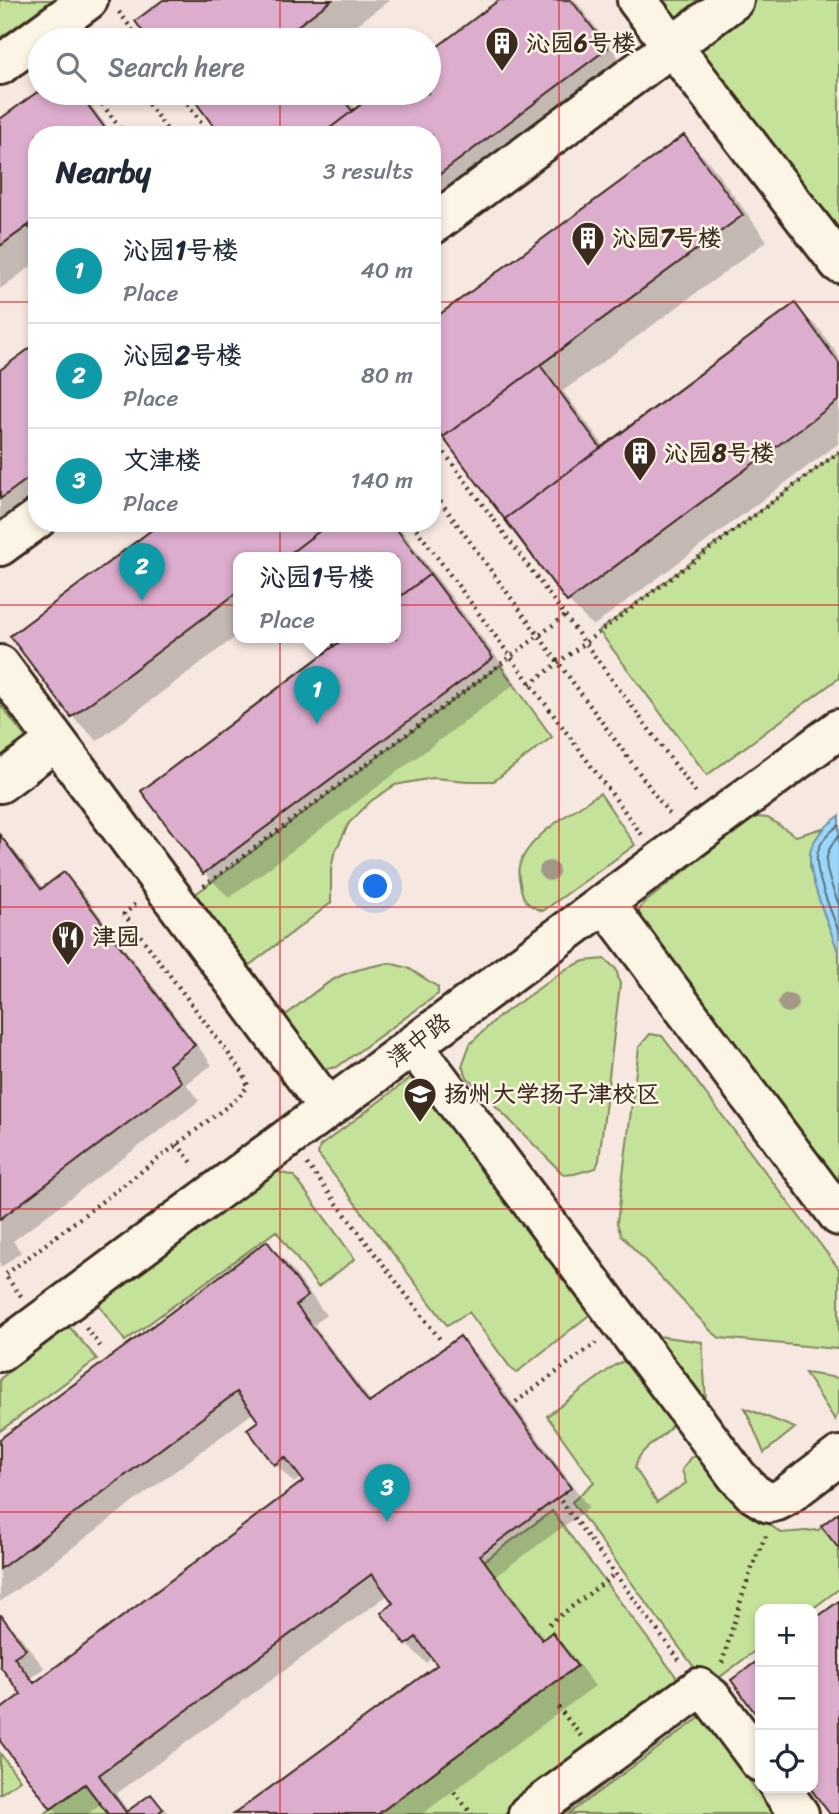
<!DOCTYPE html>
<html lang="en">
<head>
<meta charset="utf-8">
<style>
  :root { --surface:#fff; --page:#f2f2f3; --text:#1f2937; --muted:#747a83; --line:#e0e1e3; --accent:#111827 }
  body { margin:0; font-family:Sriracha,"LXGW WenKai TC",sans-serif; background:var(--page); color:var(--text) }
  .controls { position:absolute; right:21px; bottom:21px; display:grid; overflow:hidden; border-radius:14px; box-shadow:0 4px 10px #0003 }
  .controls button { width:63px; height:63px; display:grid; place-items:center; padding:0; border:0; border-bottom:2px solid var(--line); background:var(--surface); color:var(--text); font:35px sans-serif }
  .you { position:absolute; left:376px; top:887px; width:24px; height:24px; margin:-18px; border:5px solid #fff; border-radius:50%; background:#1a73e8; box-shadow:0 0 0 10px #1a73e833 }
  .badge { display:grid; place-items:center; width:46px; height:46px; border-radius:50%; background:var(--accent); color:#fff; font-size:23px; font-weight:700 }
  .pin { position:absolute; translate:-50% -58px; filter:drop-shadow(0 2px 4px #0008) }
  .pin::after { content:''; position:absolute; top:37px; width:24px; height:21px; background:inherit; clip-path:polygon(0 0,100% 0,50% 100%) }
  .popup { position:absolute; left:233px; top:552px; width:168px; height:91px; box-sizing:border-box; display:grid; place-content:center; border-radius:14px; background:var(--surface); filter:drop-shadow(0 2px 5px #0005); font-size:23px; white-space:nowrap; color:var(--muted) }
  .popup b { font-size:26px; color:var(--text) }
  .popup::after { content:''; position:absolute; left:50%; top:100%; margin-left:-14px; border:14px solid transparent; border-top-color:var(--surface) }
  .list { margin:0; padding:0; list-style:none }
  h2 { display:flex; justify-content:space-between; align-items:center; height:91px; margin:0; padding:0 28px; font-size:30px }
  h2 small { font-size:23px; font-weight:400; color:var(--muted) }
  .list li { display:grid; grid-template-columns:46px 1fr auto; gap:21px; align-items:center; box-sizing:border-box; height:105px; padding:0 28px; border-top:2px solid var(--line) }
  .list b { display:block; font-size:26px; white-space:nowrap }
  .list p { margin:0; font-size:23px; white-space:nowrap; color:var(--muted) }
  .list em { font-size:23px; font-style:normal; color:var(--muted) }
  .icon { flex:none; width:38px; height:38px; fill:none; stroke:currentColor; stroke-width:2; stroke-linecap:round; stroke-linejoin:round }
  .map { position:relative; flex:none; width:839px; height:1814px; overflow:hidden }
  .search { position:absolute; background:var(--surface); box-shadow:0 4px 10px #0003; left:28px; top:28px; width:413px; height:77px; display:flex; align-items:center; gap:18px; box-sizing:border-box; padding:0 24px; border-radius:38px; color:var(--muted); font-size:26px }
  .panel { position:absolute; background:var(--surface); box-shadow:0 4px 10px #0003; left:28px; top:126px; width:413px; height:406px; border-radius:28px }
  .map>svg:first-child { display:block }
  .green { fill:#c5e29a; stroke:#80865c; stroke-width:2 }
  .water { fill:#9ad7fb; stroke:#7492a3; stroke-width:2 }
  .shadow { fill:#0003 }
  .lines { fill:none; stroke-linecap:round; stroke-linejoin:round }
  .shore { stroke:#616f76; stroke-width:2 }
  .building { fill:#ddadce; stroke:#3b2a1e; stroke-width:2 }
  .minor-casing { stroke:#3b2a1e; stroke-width:44 }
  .path { stroke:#3b2a1e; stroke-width:4.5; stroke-dasharray:2 5; stroke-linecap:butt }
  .minor { stroke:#fcf5e5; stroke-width:38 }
  .tree { fill:#a29886 }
  .grid { fill:none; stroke:#d62828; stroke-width:2; stroke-opacity:0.55 }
  .labels { text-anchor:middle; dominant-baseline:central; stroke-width:5; stroke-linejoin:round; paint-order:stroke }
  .poi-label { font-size:24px; font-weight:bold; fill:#3b2a1e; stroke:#fcf5e5; text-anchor:start }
  .street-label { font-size:24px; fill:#3b2a1e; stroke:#fcf5e5 }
</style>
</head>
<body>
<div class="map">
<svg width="839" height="1814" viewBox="0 0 839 1814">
  <rect width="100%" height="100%" fill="#f6e7e0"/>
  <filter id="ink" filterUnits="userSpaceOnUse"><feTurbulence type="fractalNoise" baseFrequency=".0143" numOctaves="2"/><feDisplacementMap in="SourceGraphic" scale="14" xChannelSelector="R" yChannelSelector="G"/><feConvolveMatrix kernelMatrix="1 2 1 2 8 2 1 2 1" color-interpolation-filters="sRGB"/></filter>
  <g filter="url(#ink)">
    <path class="green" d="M0,0H52L0,38Z
      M649,0H718L674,33Z
      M756,0H839V235L695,45Z
      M839,452V678L707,775L599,631Z
      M500,665L552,737L494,781H468L433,778L395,785L371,801L349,823L334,854L331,870V903L243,970L189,899Z
      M0,704L28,741L0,762Z
      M600,793L635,845L543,911C530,907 524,902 521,889C520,882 517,873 519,867C527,836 575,810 600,793Z
      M756,817L768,818L796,836L823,828L811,849L810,869L839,954V1195L635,918L643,904L739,828Z
      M605,959L616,969L620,984L599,1160L596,1168L574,1174L564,1175L467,1077L462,1066L470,1044L497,1018L566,969L584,961Z
      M389,963L408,968L438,987V994L337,1067L325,1069L314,1066L280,1020C299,1005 318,987 340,976C356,969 372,966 389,963Z
      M650,1034L662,1036L839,1269V1343L837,1349L720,1338L712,1332L621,1235L617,1223L639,1047Z
      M413,1076L590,1310L588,1316L516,1373L510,1367L469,1312L447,1325L318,1154L320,1146Z
      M274,1171L294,1176L355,1259L318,1287L276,1231L125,1341L96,1301Z
      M67,1324L97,1359L0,1431V1379Z
      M643,1334L702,1342L707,1416Z
      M626,1360L675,1418C668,1440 639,1444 635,1468L657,1502L686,1483L682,1470L690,1458L703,1452L758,1516L781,1533L818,1530L839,1514V1589L812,1609H760V1647L708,1686L572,1502L594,1482L547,1416L615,1365Z
      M805,1373L839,1378V1411L835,1420Z
      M745,1408L795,1428L764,1453Z
      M552,1511L684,1687L510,1814H378L577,1666L552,1632L542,1640L484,1561Z
      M702,1716L774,1814H568Z
      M0,1753L20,1780L0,1794Z
      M85,1784L108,1814H44Z"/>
    <path class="water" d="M839,816V954C831,930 804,871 811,849C815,835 828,824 839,816Z"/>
    <path class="shadow" d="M166,0H390L336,40H151L137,21Z
      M502,0H575L631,74L432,224V135H223L191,93H343L356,110L379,93H429V55Z
      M40,92L81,93L114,135H37V262L0,289V122Z
      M684,137L709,162L767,241L563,391L605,447L795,306L820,330L839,357V443L593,626L568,601L432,419Z
      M37,345V515L0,542V372Z
      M164,523H396L516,683L229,898L205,873L143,791L396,638V558H238V635L97,741L72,716L13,637Z
      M0,836L14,850L44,889L64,874L83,893L212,1065L186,1084L199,1101L13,1241L21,1252L0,1268Z
      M267,1243L286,1262L326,1315L314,1325L372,1403L460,1339L479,1357L589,1508L497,1575L545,1640L552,1634L570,1653L595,1686L422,1814H237L439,1665L433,1657L426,1663L407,1644L396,1604L389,1594L116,1794L129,1812L151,1796L169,1814H110L102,1803L88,1814H58L0,1738V1712L23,1695L0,1663V1618L20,1636L44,1668L32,1677L36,1683L306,1481L302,1476L294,1483L275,1464L261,1421L254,1412L0,1602V1441Z
      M839,1603V1814H832L813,1788V1622Z"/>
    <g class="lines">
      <path class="shore" d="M839,825C831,831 821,840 818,851C812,869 832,913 839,932
        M839,836C816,858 830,880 839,905"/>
    </g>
    <path class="building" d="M163,0H332L292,30L299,40H149L135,21Z
      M163,0H332L279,40H149L135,21Z
      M499,0H571L608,48L432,180V135H220L189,93H339L352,111L376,93H429V53Z
      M499,0H571L608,48L432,180V135H321L376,93H429V53Z
      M40,90V93H79L110,135H37V237L28,226L0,246V119Z
      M40,90V93H79L110,135H37V219L0,246V119Z
      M189,93H209L196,102Z
      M684,135L743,215L540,365L601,448L795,303L839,363V400L567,602L432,423V320Z
      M684,135L743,215L443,437L432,423V320Z
      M795,303L839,363V400L567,602L505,519Z
      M37,343V472L0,499V370Z
      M37,343V472L0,499V370Z
      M161,523H392L493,658L203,874L141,791L334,646L328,638H396V558H238V592L71,717L10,636Z
      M161,523H330L284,558H238V592L71,717L10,636Z
      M430,574L493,658L203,874L141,791L345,638H396V600Z
      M0,835L41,889L64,872L195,1045L169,1065L182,1082L0,1219Z
      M267,1241L308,1296L296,1305L369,1403L460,1336L571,1488L480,1555L542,1640L552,1632L577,1666L378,1814H234L437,1665L416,1637L406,1645L381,1613L393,1603L372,1574L99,1775L126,1812L151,1794L163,1809L157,1814H108L85,1784L51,1809L0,1741V1710L21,1694L0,1666V1616L1,1615L26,1649L14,1657L34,1683L303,1481L285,1457L274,1465L247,1429L258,1421L237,1392L0,1569V1439Z
      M839,1512V1549L821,1526Z
      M839,1601V1814H830L810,1788H813V1620Z
      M760,1659V1720L731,1680Z"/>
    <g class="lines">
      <defs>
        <path id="minor" d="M637,0L839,263
          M0,65L88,0
          M432,225L734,0
          M0,546L37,519
          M0,665L328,1108
          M0,783L56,741
          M605,903L839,1216
          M413,1045L737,1476L753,1493L769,1503L777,1501L786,1496L839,1456
          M0,1352L839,729
          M780,1788L799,1814
          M528,1814L699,1688L712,1698L760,1762"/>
      </defs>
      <use href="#minor" class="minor-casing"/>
      <path class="path" d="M119,12L140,40
        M94,93L125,135
        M140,93L171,135
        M179,93L210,135
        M432,436L696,793
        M432,490L670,815
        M412,523L642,835
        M530,684L839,452
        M204,886L565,616
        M177,1144L194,1165
        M307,1164L442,1342
        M21,1296L5,1275L237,1099L248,1086L243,1073L124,914L137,903
        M86,1328L103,1350
        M516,1402L596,1343
        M561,1501L680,1661
        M549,1624L615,1574
        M722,1663C735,1621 746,1576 766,1536
        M558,1707L581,1736
        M454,1792L472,1814"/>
      <use href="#minor" class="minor"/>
    </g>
    <g class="tree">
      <circle cx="549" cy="871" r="10"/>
      <circle cx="788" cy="1003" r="10"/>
    </g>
  </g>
  <path class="grid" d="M280,0V40M559,0V1814M280,93V135M0,302H37M432,302H839M280,523V1814M0,605H839M0,907H839M0,1209H839M0,1512H839"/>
  <defs>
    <symbol id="building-pin" viewBox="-11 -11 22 30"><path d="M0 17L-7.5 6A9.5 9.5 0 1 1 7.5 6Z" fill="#3b2a1e" stroke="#fcf5e5"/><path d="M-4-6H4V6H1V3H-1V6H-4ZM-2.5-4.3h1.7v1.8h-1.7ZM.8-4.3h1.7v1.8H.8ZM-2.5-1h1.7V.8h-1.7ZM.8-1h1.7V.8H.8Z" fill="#fff"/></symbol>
    <symbol id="restaurant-pin" viewBox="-11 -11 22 30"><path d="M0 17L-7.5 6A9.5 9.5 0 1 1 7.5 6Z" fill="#3b2a1e" stroke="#fcf5e5"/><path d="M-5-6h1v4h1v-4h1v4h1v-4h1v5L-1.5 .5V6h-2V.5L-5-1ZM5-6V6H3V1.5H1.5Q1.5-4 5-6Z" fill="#fff"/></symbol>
    <symbol id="university-pin" viewBox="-11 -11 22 30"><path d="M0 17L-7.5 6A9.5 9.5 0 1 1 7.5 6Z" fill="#3b2a1e" stroke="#fcf5e5"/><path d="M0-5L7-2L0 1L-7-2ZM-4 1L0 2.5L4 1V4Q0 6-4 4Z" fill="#fff"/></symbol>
  </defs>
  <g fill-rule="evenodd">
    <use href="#building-pin" x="483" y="24" width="38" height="52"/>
    <use href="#building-pin" x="569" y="219" width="38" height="52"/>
    <use href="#building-pin" x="621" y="434" width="38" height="52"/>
    <use href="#restaurant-pin" x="49" y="918" width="38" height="52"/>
    <use href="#university-pin" x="401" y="1075" width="38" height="52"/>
  </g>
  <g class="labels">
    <g class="poi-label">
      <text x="526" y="43">沁园6号楼</text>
      <text x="612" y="238">沁园7号楼</text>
      <text x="664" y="453">沁园8号楼</text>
      <text x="92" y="937">津园</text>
      <text x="444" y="1094">扬州大学扬子津校区</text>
    </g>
    <g class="street-label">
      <text transform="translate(419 1040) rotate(-37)">津中路</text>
    </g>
  </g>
</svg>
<div class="controls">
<button>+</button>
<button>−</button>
<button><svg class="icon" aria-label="locate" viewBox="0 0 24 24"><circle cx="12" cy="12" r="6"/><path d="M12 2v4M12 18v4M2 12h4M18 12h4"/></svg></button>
</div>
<div class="you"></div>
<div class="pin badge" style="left:317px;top:724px;background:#0f9aa8">1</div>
<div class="popup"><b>沁园1号楼</b>Place</div>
<div class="pin badge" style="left:142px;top:601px;background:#0f9aa8">2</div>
<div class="pin badge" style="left:387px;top:1522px;background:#0f9aa8">3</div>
<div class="search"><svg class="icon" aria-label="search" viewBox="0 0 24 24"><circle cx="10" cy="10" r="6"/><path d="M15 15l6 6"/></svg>Search here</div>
<section class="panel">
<h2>Nearby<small>3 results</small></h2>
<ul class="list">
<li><span class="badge" style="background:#0f9aa8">1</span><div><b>沁园1号楼</b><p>Place</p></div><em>40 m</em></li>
<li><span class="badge" style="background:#0f9aa8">2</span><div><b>沁园2号楼</b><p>Place</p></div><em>80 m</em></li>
<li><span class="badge" style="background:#0f9aa8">3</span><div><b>文津楼</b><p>Place</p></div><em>140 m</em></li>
</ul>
</section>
</div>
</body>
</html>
